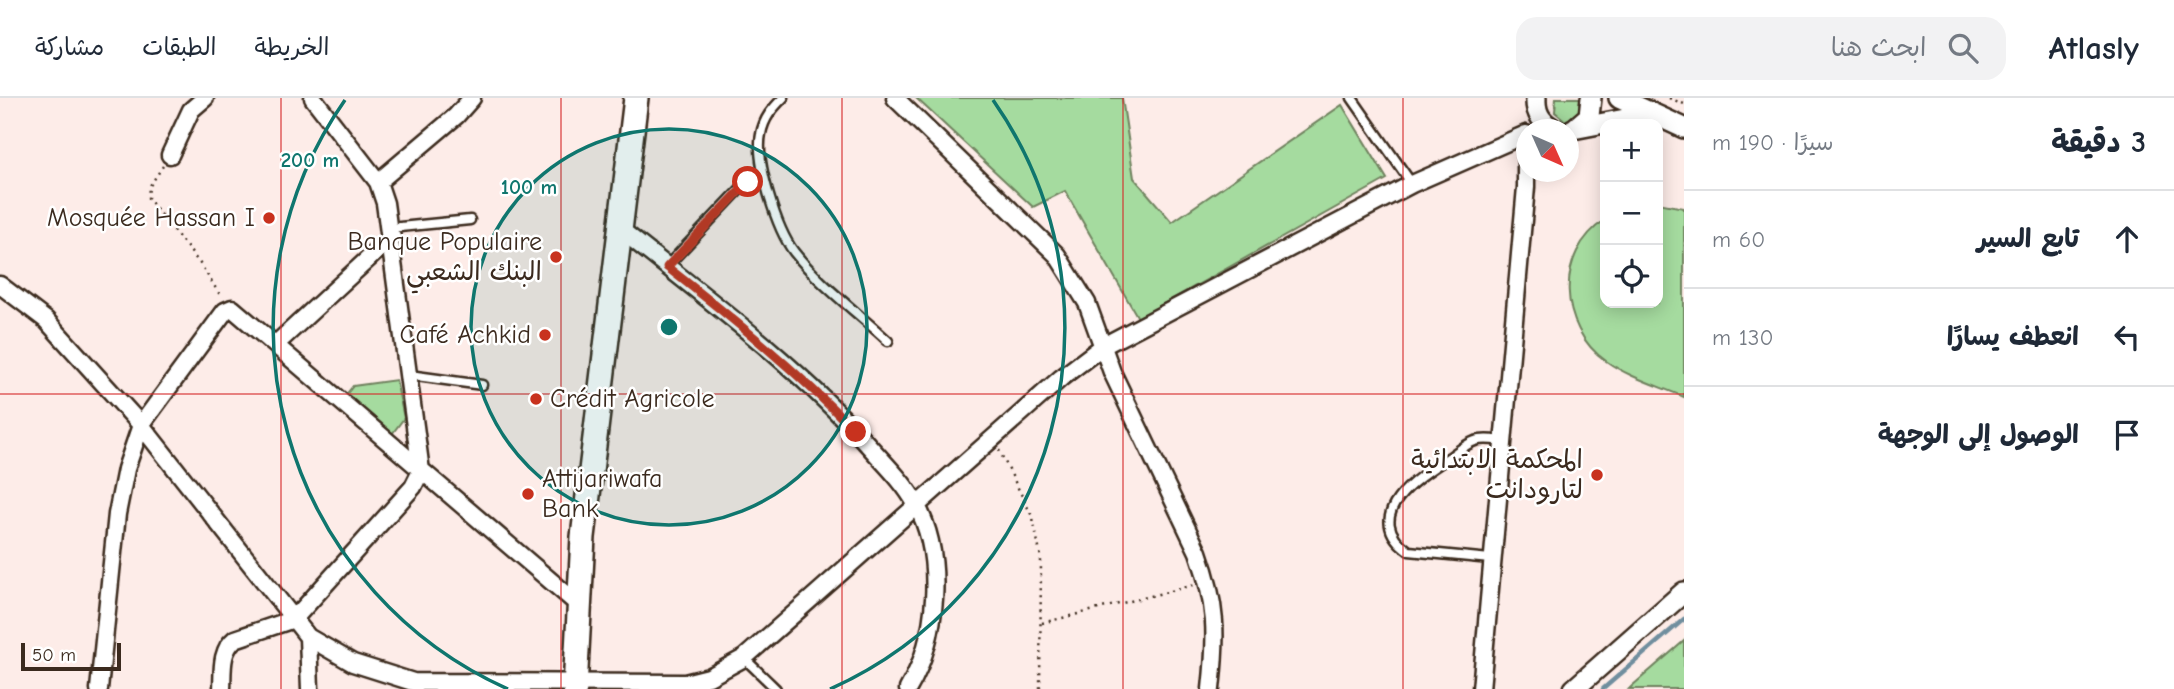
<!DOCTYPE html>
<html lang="ar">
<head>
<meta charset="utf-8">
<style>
  :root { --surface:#fff; --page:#f2f2f3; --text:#1f2937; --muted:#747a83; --line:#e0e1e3 }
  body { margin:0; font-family:"Comic Neue","Playpen Sans Arabic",sans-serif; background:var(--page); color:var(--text); direction:rtl }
  .controls { position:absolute; right:21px; top:21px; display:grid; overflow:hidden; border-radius:14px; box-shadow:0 4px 18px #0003 }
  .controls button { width:63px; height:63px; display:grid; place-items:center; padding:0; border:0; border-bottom:2px solid var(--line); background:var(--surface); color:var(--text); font:35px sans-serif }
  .compass { position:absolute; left:1516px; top:21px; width:63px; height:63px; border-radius:50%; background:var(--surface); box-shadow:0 4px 18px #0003; rotate:135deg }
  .scale { position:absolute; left:21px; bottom:18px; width:100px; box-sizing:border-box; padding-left:7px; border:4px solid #3b2a1e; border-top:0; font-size:19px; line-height:24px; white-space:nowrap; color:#3b2a1e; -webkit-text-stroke:5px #fff; paint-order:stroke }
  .stop { position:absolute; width:21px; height:21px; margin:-16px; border:5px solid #c8321e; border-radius:50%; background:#fff }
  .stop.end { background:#c8321e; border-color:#fff; box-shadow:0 2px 7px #0008 }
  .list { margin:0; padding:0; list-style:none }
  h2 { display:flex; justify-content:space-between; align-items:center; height:91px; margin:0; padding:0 28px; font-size:30px }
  h2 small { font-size:23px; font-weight:400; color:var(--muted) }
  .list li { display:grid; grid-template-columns:46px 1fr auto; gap:21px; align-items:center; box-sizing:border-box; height:98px; padding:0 28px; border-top:2px solid var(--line) }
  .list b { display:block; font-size:26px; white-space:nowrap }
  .list em { font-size:23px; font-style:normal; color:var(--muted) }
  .icon { flex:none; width:38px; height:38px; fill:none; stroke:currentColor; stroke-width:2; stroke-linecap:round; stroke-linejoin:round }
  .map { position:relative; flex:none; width:1684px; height:591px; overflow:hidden; direction:ltr }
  header { display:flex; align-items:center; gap:42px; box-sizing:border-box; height:98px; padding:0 35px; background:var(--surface); border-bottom:2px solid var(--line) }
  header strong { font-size:33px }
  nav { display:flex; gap:38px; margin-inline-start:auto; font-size:24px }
  .search { width:490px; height:63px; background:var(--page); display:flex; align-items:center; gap:18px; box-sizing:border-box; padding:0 24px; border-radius:21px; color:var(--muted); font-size:26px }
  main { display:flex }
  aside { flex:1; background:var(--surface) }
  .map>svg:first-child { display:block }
  .green { fill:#a5db9f; stroke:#70825e; stroke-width:2 }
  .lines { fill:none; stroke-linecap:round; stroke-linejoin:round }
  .stream { stroke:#708e9e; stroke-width:4.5 }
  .service-casing { stroke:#3b2a1e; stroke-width:13 }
  .minor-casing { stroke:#3b2a1e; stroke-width:21 }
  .tertiary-casing { stroke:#3b2a1e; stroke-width:24 }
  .secondary-casing { stroke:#3b2a1e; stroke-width:28 }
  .path { stroke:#3b2a1e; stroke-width:2.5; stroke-dasharray:2 5; stroke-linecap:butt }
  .service { stroke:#fff; stroke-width:8 }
  .minor { stroke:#fff; stroke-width:16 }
  .tertiary { stroke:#fff; stroke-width:19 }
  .secondary { stroke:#fff; stroke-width:23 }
  .route { stroke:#c8321e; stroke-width:9 }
  .grid { fill:none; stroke:#d62828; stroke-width:2; stroke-opacity:0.55 }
  .ring { fill:none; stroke:#0f766e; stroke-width:3.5 }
  .poi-dot { fill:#c8321e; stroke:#fff; stroke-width:2.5 }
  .labels { text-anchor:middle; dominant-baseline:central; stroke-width:5; stroke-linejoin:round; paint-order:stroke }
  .poi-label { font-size:26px; fill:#3b2a1e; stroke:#fff; text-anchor:end }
  .centre { fill:#0f766e; stroke:#fff; stroke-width:3.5 }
  .ring-label { font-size:21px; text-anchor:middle; font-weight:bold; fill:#0f766e; stroke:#fff; stroke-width:5; stroke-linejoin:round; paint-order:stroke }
</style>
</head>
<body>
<header>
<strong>Atlasly</strong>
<div class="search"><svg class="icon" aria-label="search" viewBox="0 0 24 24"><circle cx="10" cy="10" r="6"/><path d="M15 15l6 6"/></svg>ابحث هنا</div>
<nav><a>الخريطة</a><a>الطبقات</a><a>مشاركة</a></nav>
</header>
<main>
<aside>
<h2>3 دقيقة<small>سيرًا · 190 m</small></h2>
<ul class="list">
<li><svg class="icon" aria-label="ahead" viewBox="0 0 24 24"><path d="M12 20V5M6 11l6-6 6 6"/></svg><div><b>تابع السير</b></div><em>60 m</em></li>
<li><svg class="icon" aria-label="left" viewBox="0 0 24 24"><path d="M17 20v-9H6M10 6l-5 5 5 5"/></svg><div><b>انعطف يسارًا</b></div><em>130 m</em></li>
<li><svg class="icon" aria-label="arrive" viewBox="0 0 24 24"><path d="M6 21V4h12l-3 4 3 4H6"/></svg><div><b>الوصول إلى الوجهة</b></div></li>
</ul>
</aside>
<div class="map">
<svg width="1684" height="591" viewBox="0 0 1684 591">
  <rect width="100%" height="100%" fill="#fdece8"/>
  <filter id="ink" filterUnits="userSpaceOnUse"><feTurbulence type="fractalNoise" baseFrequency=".0143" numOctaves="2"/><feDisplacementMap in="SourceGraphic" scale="14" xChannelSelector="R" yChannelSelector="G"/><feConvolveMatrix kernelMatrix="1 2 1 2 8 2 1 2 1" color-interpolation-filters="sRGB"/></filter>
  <g filter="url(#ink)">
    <path class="green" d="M916,0H1122L1134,80L1172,124L1342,7L1387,81L1138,220L1065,93L1033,109Z
      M1556,0H1586L1588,7L1568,25L1555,14Z
      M1658,105L1684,110V299C1659,288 1628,279 1606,263C1559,230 1554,155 1605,122V205H1658Z
      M396,282L404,320L389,340L345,298L353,288Z
      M1684,543V591H1629L1632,588Z"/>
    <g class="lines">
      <path class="stream" d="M1603,591L1684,521"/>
      <defs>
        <path id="service" d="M783,0C772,11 764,20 761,36C755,64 777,132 794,154C820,187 857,214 888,243
          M1352,0L1412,86
          M390,130L470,122
          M667,168L743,88L764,80
          M409,277L482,287
          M1490,461L1409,453C1359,418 1417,380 1448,360C1456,355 1466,346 1475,343C1484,340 1494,342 1503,343
          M744,560L776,591"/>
        <path id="minor" d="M895,0L1057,157L1087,205L1112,274L1198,454C1217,507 1217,536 1211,591
          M170,57L191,12L205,0
          M378,84L456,18L472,0
          M620,131C706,200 795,265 869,348C885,366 904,384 916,406C945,459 938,540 908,591
          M0,187L46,222L141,327L308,539L353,565L413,584L685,585L709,579L744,560L1061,280L1103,248L1412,86L1526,36
          M275,247L392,139
          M308,539L310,591
          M99,591L117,416L126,371L141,327L225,213L232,210L580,508
          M222,591C223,573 220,553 235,541L294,521L413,389L421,373L385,105L378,84L313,0
          M1481,591L1526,89V36"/>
        <path id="tertiary" d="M1536,0C1535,15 1543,27 1557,32
          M1619,0L1684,30
          M1575,30L1589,18L1591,0
          M1573,31L1651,16
          M1574,591L1684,494"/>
        <path id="secondary" d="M575,591L583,439L636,0"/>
      </defs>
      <use href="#service" class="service-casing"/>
      <use href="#minor" class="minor-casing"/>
      <use href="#tertiary" class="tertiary-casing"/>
      <use href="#secondary" class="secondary-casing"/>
      <path class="path" d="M1669,0L1684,6
        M163,68L149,89L148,100L201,167L222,200
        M999,352L1033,420L1041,460L1040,591
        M1042,525L1195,487"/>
      <use href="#service" class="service"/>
      <use href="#minor" class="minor"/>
      <use href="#tertiary" class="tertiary"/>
      <use href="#secondary" class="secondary"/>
    </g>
  </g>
  <g class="lines" filter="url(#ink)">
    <path class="route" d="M748,84L667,169C734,221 797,273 856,334"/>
  </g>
  <path class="grid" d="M281,0V591M561,0V591M842,0V591M1123,0V591M1403,0V591M0,296H1684"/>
  <circle cx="669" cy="229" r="198" fill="#0f766e" fill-opacity=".12"/>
  <g class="ring">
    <circle cx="669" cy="229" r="198"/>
    <path d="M508 591A396 396 0 0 1 345 2M993 2A396 396 0 0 1 830 591"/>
  </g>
  <g class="poi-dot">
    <circle cx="269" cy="120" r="7"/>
    <circle cx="556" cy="159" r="7"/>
    <circle cx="545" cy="237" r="7"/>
    <circle cx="536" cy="301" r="7"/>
    <circle cx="1597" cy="377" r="7"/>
    <circle cx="528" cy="396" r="7"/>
  </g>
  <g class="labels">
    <g class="poi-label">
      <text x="255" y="120">Mosquée Hassan I</text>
      <text x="542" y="144">Banque Populaire<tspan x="542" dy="30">البنك الشعبي</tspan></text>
      <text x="531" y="237">Café Achkid</text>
      <text x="550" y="301" text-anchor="start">Crédit Agricole</text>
      <text x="1583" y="362">المحكمة الابتدائية<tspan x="1583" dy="30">لتارودانت</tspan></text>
      <text x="542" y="381" text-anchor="start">Attijariwafa<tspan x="542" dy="30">Bank</tspan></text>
    </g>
  </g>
  <circle cx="669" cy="229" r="10" class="centre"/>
  <g class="ring-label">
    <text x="310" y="69">200 m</text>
    <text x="529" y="96">100 m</text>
  </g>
</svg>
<div class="controls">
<button>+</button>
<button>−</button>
<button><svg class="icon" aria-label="locate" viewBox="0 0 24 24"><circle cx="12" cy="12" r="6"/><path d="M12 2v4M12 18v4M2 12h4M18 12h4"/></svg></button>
</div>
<svg class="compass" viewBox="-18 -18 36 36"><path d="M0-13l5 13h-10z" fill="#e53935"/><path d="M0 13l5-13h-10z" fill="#747a83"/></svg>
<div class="scale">50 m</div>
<div class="stop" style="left:748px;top:84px"></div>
<div class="stop end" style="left:856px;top:334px"></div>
</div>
</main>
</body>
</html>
